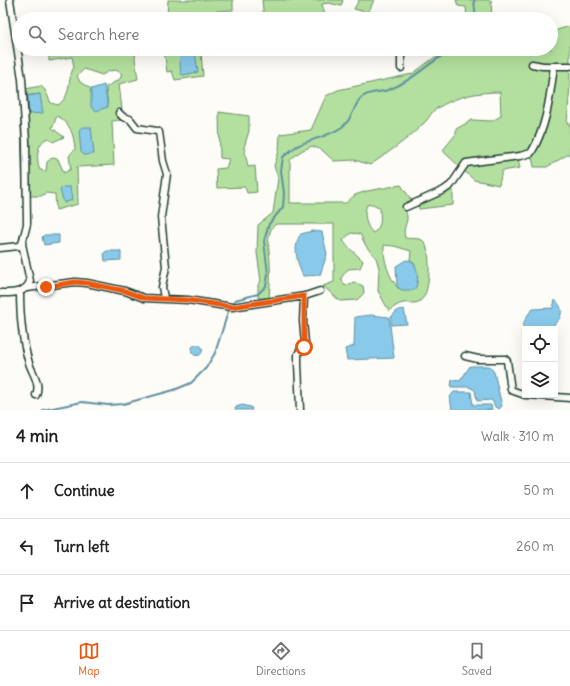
<!DOCTYPE html>
<html lang="en">
<head>
<meta charset="utf-8">
<style>
  :root { --surface:#fff; --page:#f2f2f2; --text:#222; --muted:#767676; --line:#e0e0e0; --accent:#ea580c }
  body { margin:0; font-family:Delius,sans-serif; background:var(--page); color:var(--text) }
  .controls { position:absolute; right:12px; bottom:12px; display:grid; overflow:hidden; border-radius:0px; box-shadow:0 4px 16px #0002 }
  .controls button { width:36px; height:36px; display:grid; place-items:center; padding:0; border:0; border-bottom:1px solid var(--line); background:var(--surface); color:var(--text); font:20px sans-serif }
  .stop { position:absolute; width:12px; height:12px; margin:-9px; border:3px solid #ea580c; border-radius:50%; background:#fff }
  .stop.end { background:#ea580c; border-color:#fff; box-shadow:0 1px 4px #0008 }
  .list { margin:0; padding:0; list-style:none }
  h2 { display:flex; justify-content:space-between; align-items:center; height:52px; margin:0; padding:0 16px; font-size:17px }
  h2 small { font-size:13px; font-weight:400; color:var(--muted) }
  .list li { display:grid; grid-template-columns:26px 1fr auto; gap:12px; align-items:center; box-sizing:border-box; height:56px; padding:0 16px; border-top:1px solid var(--line) }
  .list b { display:block; font-size:15px; white-space:nowrap }
  .list em { font-size:13px; font-style:normal; color:var(--muted) }
  .icon { flex:none; width:22px; height:22px; fill:none; stroke:currentColor; stroke-width:2; stroke-linecap:round; stroke-linejoin:round }
  .map { position:relative; flex:none; width:570px; height:410px; overflow:hidden }
  .search { position:absolute; background:var(--surface); box-shadow:0 4px 16px #0002; left:12px; right:12px; top:12px; height:44px; display:flex; align-items:center; gap:10px; box-sizing:border-box; padding:0 14px; border-radius:22px; color:var(--muted); font-size:15px }
  .sheet { height:220px; background:var(--surface) }
  nav { display:flex; justify-content:space-around; align-items:center; box-sizing:border-box; height:56px; border-top:1px solid var(--line); background:var(--surface); font-size:11px; color:var(--muted) }
  nav a { display:grid; justify-items:center; gap:2px }
  nav .on { color:var(--accent) }
  .map>svg:first-child { display:block }
  .green { fill:#b3e09e; stroke:#698e69; fill-rule:evenodd }
  .water { fill:#89c9ea; stroke:#5f91a1 }
  .lines { fill:none; stroke-linecap:round; stroke-linejoin:round }
  .stream { stroke:#5f91a1; stroke-width:2 }
  .minor-casing { stroke:#1f3d34; stroke-width:9 }
  .minor { stroke:#fdfcf7; stroke-width:6 }
  .route { stroke:#ea580c; stroke-width:5 }
</style>
</head>
<body>
<div class="map">
<svg width="570" height="410" viewBox="0 0 570 410">
  <rect width="100%" height="100%" fill="#fdfcf7"/>
  <filter id="ink" filterUnits="userSpaceOnUse"><feTurbulence type="fractalNoise" baseFrequency=".025" numOctaves="2"/><feDisplacementMap in="SourceGraphic" scale="8" xChannelSelector="R" yChannelSelector="G"/><feConvolveMatrix kernelMatrix="1 2 1 2 8 2 1 2 1" color-interpolation-filters="sRGB"/></filter>
  <g filter="url(#ink)">
    <path class="green" d="M168,0H233V10L217,11V19H158L167,18Z
      M262,0H343L341,6L329,3L322,4L326,19H264Z
      M359,0H374L370,9L366,12L354,9Z
      M456,0H491L492,19H467L466,7L458,6Z
      M570,26V85L567,124H570V153L547,167H534L532,157L527,151L517,155L520,168L502,171L499,185L474,180L445,153L443,150L456,134V129L472,120L492,121L501,116L500,92C477,92 456,96 436,109C431,112 430,117 426,121C412,136 388,153 370,165L355,160L334,161L322,150L312,146L301,151L290,160V203H346L355,195L367,191L401,185L412,201L406,203C404,209 406,211 407,216C408,223 402,228 405,238C411,239 422,237 425,243C431,254 431,292 421,300C416,305 410,302 403,303C398,304 394,307 389,311L378,291L379,268L376,258L366,246L360,234L351,233L343,240C347,248 357,254 363,261L360,268L348,269L341,278L345,286L354,282L363,286L364,293L357,300L340,301L323,286L334,282V224H276C264,233 270,250 270,263C271,274 270,286 269,298H258V285L261,281L257,253L258,225L273,213L278,178L274,166L279,151L280,134L311,130L326,96L338,90L412,74L446,49H551V32ZM373,204L380,208C380,217 383,227 373,233C366,227 363,214 367,205ZM384,245L394,246L411,251L410,260L412,261L399,289C389,278 383,260 384,245Z
      M49,49H136L135,59L138,79L119,84L122,110L120,120L112,121L114,165L77,167L78,204L56,210L55,194L46,193L41,196H23L20,90L41,86L45,90L51,103L58,105C73,94 66,81 74,67L72,57L49,61ZM84,69L102,75L109,71L116,70L122,74L120,79L106,87L108,107L90,92L91,89L80,82L77,76ZM40,94L29,114L27,97L30,95ZM57,116C70,122 74,135 75,149L69,156L71,169L64,173L58,159L52,158L47,162L46,171L40,170C36,159 36,143 48,138L53,142L64,137L52,128Z
      M164,49H213V50L201,52L203,76L175,80L172,71L167,72Z
      M219,112L249,116V131L244,147L248,167L255,166L257,192L247,193L245,187L217,188L216,169L226,168L229,159L220,158Z
      M453,187V205L419,209L418,204Z"/>
    <path class="water" d="M186,50L195,51L198,72L183,75L181,74L179,52Z
      M104,85L108,107L96,111L91,107V89Z
      M40,94L43,113L29,114L28,96Z
      M82,127H91L94,154L84,155L81,152L79,130Z
      M63,187H70L72,200L64,203L60,190Z
      M313,231L322,232L327,254L320,275L305,276H303C297,263 292,245 301,234Z
      M44,235H59V243L44,245L42,237Z
      M107,251H120L121,252V260L105,261L104,253Z
      M406,260L412,261C418,266 420,283 414,290H402L397,287L396,266Z
      M555,300C564,307 563,318 554,324V329H525V345C518,335 524,316 533,309L553,308Z
      M404,309L407,324L391,325V317L398,310Z
      M370,315L389,317L394,358L347,360L345,349L354,346L355,317Z
      M191.5 350a5.5 5.5 0 1 1 11 0a5.5 5.5 0 1 1-11 0Z
      M470,366H489L494,372L502,406L499,409L495,407L492,400L477,401L475,390L469,387H451L452,380L460,381Z
      M454,392H471L473,405H491L492,410H452L450,397Z
      M242,405L251,407L252,410H235L236,407Z"/>
    <g class="lines">
      <path class="stream" d="M474,0L476,19
        M232,305L235,300L258,294L266,286L268,274L264,241L269,224L283,207L284,193L281,171L283,157C287,154 292,149 297,146C311,139 328,137 342,127C353,120 353,105 362,97C370,91 380,93 388,90C413,81 430,61 453,49
        M43,410L82,402L108,405L123,404L174,390L191,383L206,368L215,353L229,309"/>
      <defs>
        <path id="minor" d="M327,18L332,19
          M387,49L401,53V68
          M532,64L543,66H570
          M119,113L123,117L130,119L137,128L157,131L159,132L163,161L167,174L161,217L166,267L162,287L164,298
          M406,207L444,190L451,185L466,163L520,156L531,153C547,127 550,96 554,66
          M0,248L19,246L22,244L27,224L26,141L22,79L10,0
          M27,288L75,282L87,283L125,291L144,298L188,300L232,307L305,296L320,291
          M20,292C20,315 22,340 29,363C32,373 41,383 36,395
          M0,293C11,293 26,294 30,281L22,244
          M465,356L478,359H505L507,361L511,390L525,395
          M527,395L570,398
          M300,410L298,363V354L305,343L303,321L304,296"/>
      </defs>
      <use href="#minor" class="minor-casing"/>
      <use href="#minor" class="minor"/>
    </g>
  </g>
  <g class="lines" filter="url(#ink)">
    <path class="route" d="M46,287L75,282L87,283L125,291L144,298L188,300L232,307L304,296V347"/>
  </g>
</svg>
<div class="controls">
<button><svg class="icon" aria-label="locate" viewBox="0 0 24 24"><circle cx="12" cy="12" r="6"/><path d="M12 2v4M12 18v4M2 12h4M18 12h4"/></svg></button>
<button><svg class="icon" aria-label="layers" viewBox="0 0 24 24"><path d="M12 4l9 5-9 5-9-5zM3 14l9 5 9-5"/></svg></button>
</div>
<div class="stop" style="left:304px;top:347px"></div>
<div class="stop end" style="left:46px;top:287px"></div>
<div class="search"><svg class="icon" aria-label="search" viewBox="0 0 24 24"><circle cx="10" cy="10" r="6"/><path d="M15 15l6 6"/></svg>Search here</div>
</div>
<section class="sheet">
<h2>4 min<small>Walk · 310 m</small></h2>
<ul class="list">
<li><svg class="icon" aria-label="ahead" viewBox="0 0 24 24"><path d="M12 20V5M6 11l6-6 6 6"/></svg><div><b>Continue</b></div><em>50 m</em></li>
<li><svg class="icon" aria-label="left" viewBox="0 0 24 24"><path d="M17 20v-9H6M10 6l-5 5 5 5"/></svg><div><b>Turn left</b></div><em>260 m</em></li>
<li><svg class="icon" aria-label="arrive" viewBox="0 0 24 24"><path d="M6 21V4h12l-3 4 3 4H6"/></svg><div><b>Arrive at destination</b></div></li>
</ul>
</section>
<nav>
<a class="on"><svg class="icon" aria-label="map" viewBox="0 0 24 24"><path d="M3 6l6-2 6 2 6-2v14l-6 2-6-2-6 2zM9 4v14M15 6v14"/></svg>Map</a>
<a><svg class="icon" aria-label="directions" viewBox="0 0 24 24"><path d="M12 3l9 9-9 9-9-9zM9 14v-3h6M13 9l2 2-2 2"/></svg>Directions</a>
<a><svg class="icon" aria-label="saved" viewBox="0 0 24 24"><path d="M7 4h10v16l-5-4-5 4z"/></svg>Saved</a>
</nav>
</body>
</html>
